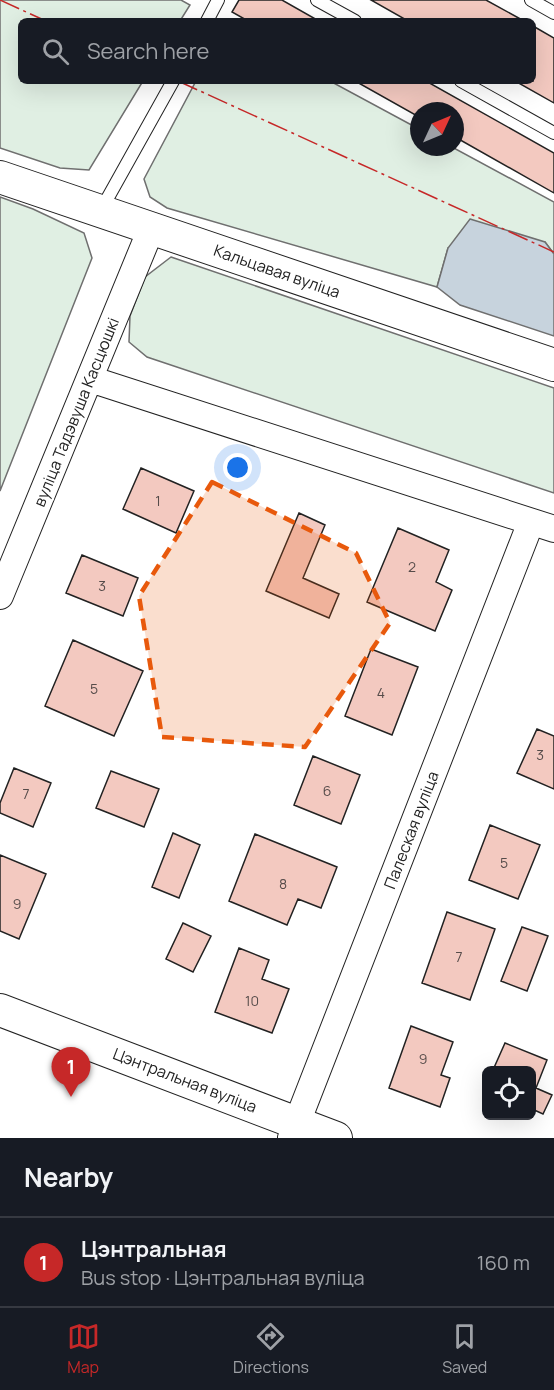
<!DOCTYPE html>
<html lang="en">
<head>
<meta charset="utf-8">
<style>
  :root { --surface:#171b24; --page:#20242c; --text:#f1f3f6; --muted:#9ea1a6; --line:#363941; --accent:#c62828 }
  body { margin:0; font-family:Manrope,sans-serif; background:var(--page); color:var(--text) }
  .controls { position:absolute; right:18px; bottom:18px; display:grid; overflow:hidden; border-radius:9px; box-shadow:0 6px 24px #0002 }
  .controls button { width:54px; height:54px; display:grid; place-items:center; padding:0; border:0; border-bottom:2px solid var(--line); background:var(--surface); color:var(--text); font:30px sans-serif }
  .compass { position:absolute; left:410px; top:102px; width:54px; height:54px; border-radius:50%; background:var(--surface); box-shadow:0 6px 24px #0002; rotate:46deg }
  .you { position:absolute; left:238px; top:468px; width:21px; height:21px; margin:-15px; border:4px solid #fff; border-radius:50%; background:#1a73e8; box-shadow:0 0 0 9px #1a73e833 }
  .badge { display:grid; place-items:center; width:39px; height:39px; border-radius:50%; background:var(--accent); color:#fff; font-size:20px; font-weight:700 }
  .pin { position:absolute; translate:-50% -50px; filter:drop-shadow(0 2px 3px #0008) }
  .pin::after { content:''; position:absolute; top:32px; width:21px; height:18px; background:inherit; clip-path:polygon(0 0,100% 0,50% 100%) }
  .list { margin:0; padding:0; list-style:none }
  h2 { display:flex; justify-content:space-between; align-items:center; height:78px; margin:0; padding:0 24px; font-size:26px }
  h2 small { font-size:20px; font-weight:400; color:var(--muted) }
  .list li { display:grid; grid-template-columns:39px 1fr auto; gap:18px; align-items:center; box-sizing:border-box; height:90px; padding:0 24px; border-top:2px solid var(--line) }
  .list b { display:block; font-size:22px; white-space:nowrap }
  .list p { margin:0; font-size:20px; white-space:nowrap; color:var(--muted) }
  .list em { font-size:20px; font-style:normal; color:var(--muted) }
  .icon { flex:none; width:33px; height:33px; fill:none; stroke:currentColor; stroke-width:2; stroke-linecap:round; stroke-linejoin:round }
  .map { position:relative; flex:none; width:554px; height:1138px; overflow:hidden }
  .search { position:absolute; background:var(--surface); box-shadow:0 6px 24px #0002; left:18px; right:18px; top:18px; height:66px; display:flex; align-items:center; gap:15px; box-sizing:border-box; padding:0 21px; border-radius:9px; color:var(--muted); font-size:22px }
  .sheet { height:168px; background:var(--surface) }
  nav { display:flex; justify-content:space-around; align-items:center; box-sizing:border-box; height:84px; border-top:2px solid var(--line); background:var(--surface); font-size:16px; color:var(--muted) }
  nav a { display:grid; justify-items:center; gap:3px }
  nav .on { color:var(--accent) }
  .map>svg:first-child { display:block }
  .green { fill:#e0efe3; stroke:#6f6f6f; stroke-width:1.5 }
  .water { fill:#c7d3dd; stroke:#6f6f6f; stroke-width:1.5 }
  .building { fill:#f3c9c0; stroke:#222; stroke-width:1.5 }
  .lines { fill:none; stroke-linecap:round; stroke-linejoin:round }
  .service-casing { stroke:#222; stroke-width:14 }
  .minor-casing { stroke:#222; stroke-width:28 }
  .tertiary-casing { stroke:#222; stroke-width:34 }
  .service { stroke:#fff; stroke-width:12 }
  .minor { stroke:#fff; stroke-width:26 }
  .tertiary { stroke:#fff; stroke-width:32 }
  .power { stroke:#c62828; stroke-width:1.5; stroke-dasharray:21 4.5 3 4.5; stroke-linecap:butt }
  .marked { fill:#e8590c; fill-opacity:0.2; stroke:#e8590c; stroke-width:4.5; stroke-dasharray:12 8; stroke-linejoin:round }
  .labels { text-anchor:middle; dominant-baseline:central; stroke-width:4.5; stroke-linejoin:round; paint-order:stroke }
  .number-label { font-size:14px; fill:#564c4a }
  .street-label { font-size:16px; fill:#222; stroke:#fff }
</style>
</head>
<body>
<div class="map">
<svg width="554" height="1138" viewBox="0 0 554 1138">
  <rect width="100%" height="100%" fill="#fff"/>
  <path class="green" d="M0,0H181L190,5L180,21H21V81H143L89,170L60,168L0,148Z
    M196,81H330L419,129V147H452L554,202V254L545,242L448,248L437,287L167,208L150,197L144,179Z
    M0,197L33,209L84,233L92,258L0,491Z
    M171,257L554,388V493L147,357L129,342L130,316L145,277Z"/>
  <path class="water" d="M470,219L545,242L554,254V336L460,305L437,287L448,248Z"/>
  <path class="building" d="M239,0H282L319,21H248L232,12Z
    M371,0H486L524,21H408Z
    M533,26L554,38V103L515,81H533Z
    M355,81H426L554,153V193L455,137V111H419V117Z
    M141,468L194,491L176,533L123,509Z
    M299,513L325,525L303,578L339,594L329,618L266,591Z
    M398,528L449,550L436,582L452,590L435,631L367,602Z
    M82,555L138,578L123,616L66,593Z
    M73,640L143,671L114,736L45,706Z
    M371,649L418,667L392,735L345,716Z
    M537,729L554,736V789L517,773Z
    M313,756L360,775L341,824L294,805Z
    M14,768L51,783L33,827L0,813V803Z
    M111,771L159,789L144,827L96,808Z
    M490,825L540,845L518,899L469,880Z
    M173,833L200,845L179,898L152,887Z
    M255,834L337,867L321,908L298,899L287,925L229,901Z
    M0,855L46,874L19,939L0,931Z
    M447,912L495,929L470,1000L422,983Z
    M183,923L211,936L193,972L166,959Z
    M522,927L548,936L527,991L501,981Z
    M239,948L269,960L262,979L289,989L272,1033L215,1012Z
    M411,1026L453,1042L441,1075L450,1078L440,1107L389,1088Z
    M505,1043L547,1060L536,1088L552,1095L543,1114L532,1109V1070H493Z"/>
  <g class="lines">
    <defs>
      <path id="service" d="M317,0L355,21
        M531,0L554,13
        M207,21L218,0
        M461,81L554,133
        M101,210L173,81"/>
      <path id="minor" d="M90,379L554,529
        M0,596L151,229
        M291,1138L531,522"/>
      <path id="tertiary" d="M0,177L554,365
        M0,1010L336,1138"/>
    </defs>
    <use href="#service" class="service-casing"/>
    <use href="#minor" class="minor-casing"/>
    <use href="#tertiary" class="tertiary-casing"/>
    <use href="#service" class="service"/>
    <use href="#minor" class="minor"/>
    <use href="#tertiary" class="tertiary"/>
    <path class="power" d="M0,0L46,21
      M178,81L554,252"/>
  </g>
  <path class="marked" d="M212,482L356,553L390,623L305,747L162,737L139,596Z"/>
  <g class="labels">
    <g class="number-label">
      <text x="158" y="500">1</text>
      <text x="412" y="566">2</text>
      <text x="102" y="585">3</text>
      <text x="94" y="688">5</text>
      <text x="381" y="692">4</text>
      <text x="540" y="754">3</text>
      <text x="327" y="790">6</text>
      <text x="26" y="793">7</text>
      <text x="504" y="862">5</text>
      <text x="283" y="883">8</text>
      <text x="17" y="903">9</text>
      <text x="459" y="956">7</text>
      <text x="252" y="1000">10</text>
      <text x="423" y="1058">9</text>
    </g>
    <g class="street-label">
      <text transform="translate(277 271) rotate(19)">Кальцавая вуліца</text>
      <text transform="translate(76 412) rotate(-68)">вуліца Тадэвуша Касцюшкі</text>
      <text transform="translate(411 830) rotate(-69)">Палеская вуліца</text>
      <text transform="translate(185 1080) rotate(21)">Цэнтральная вуліца</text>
    </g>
  </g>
</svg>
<div class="controls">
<button><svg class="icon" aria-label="locate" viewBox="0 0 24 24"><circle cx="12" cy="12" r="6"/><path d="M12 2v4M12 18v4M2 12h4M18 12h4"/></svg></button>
</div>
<svg class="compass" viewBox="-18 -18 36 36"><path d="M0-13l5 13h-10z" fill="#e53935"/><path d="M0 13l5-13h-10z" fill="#9ea1a6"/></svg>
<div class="you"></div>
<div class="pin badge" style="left:71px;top:1097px">1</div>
<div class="search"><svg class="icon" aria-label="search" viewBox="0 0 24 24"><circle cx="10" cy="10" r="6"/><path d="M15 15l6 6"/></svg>Search here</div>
</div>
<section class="sheet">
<h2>Nearby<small></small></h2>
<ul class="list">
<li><span class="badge">1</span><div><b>Цэнтральная</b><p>Bus stop · Цэнтральная вуліца</p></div><em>160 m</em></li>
</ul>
</section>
<nav>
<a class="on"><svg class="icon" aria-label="map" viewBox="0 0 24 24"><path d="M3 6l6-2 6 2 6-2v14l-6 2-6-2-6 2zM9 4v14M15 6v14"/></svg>Map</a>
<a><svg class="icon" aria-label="directions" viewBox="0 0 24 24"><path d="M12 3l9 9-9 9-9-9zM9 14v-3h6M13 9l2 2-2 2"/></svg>Directions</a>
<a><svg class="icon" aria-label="saved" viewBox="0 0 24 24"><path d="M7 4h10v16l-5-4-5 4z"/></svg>Saved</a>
</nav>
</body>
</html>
